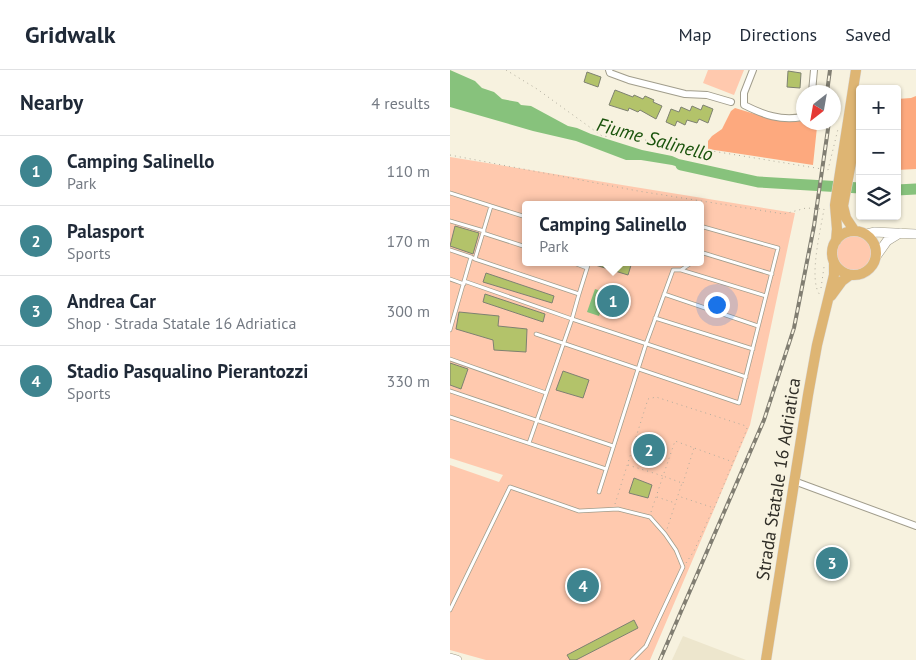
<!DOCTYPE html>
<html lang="en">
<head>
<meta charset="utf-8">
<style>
  :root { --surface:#fff; --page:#f6f6f7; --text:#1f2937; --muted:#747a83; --line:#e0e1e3; --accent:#3e848f }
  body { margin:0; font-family:"PT Sans",sans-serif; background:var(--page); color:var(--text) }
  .controls { position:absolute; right:15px; top:15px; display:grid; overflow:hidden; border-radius:5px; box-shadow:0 1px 4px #0004 }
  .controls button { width:45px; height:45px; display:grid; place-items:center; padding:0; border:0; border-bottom:1px solid var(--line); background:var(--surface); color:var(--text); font:25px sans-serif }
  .compass { position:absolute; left:346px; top:15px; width:45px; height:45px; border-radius:50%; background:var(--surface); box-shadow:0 1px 4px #0004; rotate:211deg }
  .you { position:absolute; left:266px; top:234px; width:18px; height:18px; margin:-12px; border:4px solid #fff; border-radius:50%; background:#1a73e8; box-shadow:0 0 0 8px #1a73e833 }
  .badge { display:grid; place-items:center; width:32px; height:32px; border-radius:50%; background:var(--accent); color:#fff; font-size:16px; font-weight:700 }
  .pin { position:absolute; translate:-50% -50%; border:2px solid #fff; box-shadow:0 1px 5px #0006 }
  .popup { position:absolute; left:72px; top:131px; width:182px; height:65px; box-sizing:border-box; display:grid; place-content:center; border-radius:5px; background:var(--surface); filter:drop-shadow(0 1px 4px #0005); font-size:16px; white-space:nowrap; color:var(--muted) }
  .popup b { font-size:19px; color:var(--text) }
  .popup::after { content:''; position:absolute; left:50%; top:100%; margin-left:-10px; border:10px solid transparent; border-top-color:var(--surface) }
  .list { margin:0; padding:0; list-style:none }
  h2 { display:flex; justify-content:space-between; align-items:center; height:65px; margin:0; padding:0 20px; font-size:21px }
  h2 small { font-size:16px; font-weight:400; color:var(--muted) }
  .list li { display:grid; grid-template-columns:32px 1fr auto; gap:15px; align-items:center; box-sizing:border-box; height:70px; padding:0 20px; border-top:1px solid var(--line) }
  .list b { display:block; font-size:19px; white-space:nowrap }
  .list p { margin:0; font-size:16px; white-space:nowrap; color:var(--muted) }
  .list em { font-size:16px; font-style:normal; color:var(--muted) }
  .icon { flex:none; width:28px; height:28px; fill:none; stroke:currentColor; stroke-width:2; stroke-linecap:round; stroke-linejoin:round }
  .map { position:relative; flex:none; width:466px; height:590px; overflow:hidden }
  header { display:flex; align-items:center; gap:30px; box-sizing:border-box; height:70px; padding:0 25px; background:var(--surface); border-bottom:1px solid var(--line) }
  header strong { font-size:24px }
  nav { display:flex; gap:28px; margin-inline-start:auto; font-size:18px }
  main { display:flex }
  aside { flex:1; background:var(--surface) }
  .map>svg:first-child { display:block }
  .built { fill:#ede6cd }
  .green { fill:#ffc9ae; fill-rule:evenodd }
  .forest { fill:#fda97e }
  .water { fill:#87c27c }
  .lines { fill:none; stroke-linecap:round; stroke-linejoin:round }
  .river { stroke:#87c27c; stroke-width:11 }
  .building { fill:#b3c36a; stroke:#7e8171 }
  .lane-casing { stroke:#a19d8c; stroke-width:4.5 }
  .street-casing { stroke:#a19d8c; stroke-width:8 }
  .secondary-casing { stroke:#a19d8c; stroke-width:10 }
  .primary-casing { stroke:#dad9d8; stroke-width:11 }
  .path { stroke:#b0ac9d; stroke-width:1; stroke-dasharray:1 4; stroke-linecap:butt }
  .lane { stroke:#fff; stroke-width:3 }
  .street { stroke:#fff; stroke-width:6 }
  .secondary { stroke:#fff; stroke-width:9 }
  .primary { stroke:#deb573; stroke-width:10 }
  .rail-casing { stroke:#817e72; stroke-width:4 }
  .rail { stroke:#f7f2df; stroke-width:2; stroke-dasharray:5.5; stroke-linecap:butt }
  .labels { text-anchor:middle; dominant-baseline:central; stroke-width:4; stroke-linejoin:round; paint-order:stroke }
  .street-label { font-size:18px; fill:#2f2d26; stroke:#f7f2df }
  .water-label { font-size:19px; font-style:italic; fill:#1a530c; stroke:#f7f2df }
</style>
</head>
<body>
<header>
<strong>Gridwalk</strong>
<nav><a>Map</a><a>Directions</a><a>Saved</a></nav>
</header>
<main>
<aside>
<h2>Nearby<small>4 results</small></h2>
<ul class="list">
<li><span class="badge">1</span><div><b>Camping Salinello</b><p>Park</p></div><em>110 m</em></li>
<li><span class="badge">2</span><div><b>Palasport</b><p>Sports</p></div><em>170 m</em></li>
<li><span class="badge">3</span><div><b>Andrea Car</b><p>Shop · Strada Statale 16 Adriatica</p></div><em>300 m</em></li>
<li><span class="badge">4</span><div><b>Stadio Pasqualino Pierantozzi</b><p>Sports</p></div><em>330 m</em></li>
</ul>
</aside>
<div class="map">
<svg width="466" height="590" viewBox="0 0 466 590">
  <rect width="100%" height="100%" fill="#f7f2df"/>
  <path class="built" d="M233,566L296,590H222Z"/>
  <path class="green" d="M258,0H294L284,25L253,13Z
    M0,87L345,143L300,355L200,590H36L0,580V395L49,412L53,405L0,388ZM76,135H250V192H76Z
    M387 183a17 17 0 1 1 34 0a17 17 0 1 1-34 0Z"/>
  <path class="forest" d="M466,26V99L447,100V29L461,28Z
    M285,38L325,50L337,52L353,51V52L359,53L367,57L363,95L258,79V71L262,66L272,59L281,41Z"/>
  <path class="water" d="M0,0L25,11L32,18L44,22L52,29L68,32L71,35L81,36L118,56L127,58L141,64L192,80L222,86L245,96V102L222,95L191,90H176L126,71L83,61L0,37Z
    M145,219L157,223L149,246L137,242Z
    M167,226L180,231L178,237L165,233Z"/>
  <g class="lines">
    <path class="river" d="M231,95L308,112L410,118
      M447,120L466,119"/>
  </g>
  <path class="building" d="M338,1L351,3L350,18L337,17Z
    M137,2L151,7L148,17L134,12Z
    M165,20L183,27L184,25L193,29L195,26L204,30L203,32L212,36L206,49L190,40L188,42L179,38L178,41L159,35Z
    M253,35L263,39L258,53L249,49L247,53L237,50L235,55L227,51L225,56L216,52L221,39L229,42L231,37L240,41L242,36L251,40Z
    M5,156L29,163L23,184L0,176Z
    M142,192H182L178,205L142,194Z
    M36,203L104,226L102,233L33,212Z
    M35,224L95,244L93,252L33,232Z
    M9,242L49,246L48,256L77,259L76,282L44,280L43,270L6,259Z
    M0,293L18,299L11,319L0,315Z
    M113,301L139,310L133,328L106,320Z
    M184,408L202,415L198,428L179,423Z
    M184,550L188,558L126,590H120L117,585Z"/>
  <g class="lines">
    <defs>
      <path id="lane" d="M0,123L41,136L25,189L21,187
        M41,136L76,147
        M0,151L34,161
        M33,163L76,177
        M0,180L21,187L0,260
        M250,182L322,204
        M25,189L129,224L139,192
        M121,192L137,198
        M231,200L316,226
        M0,209L14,214
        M14,211L122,249L79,373
        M129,224L122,249L296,307
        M214,224L308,256
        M205,248L303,279
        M86,264L289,333L328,178L250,156
        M0,289L96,323
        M0,321L163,376
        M0,347L156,399
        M149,422L196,274L223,200H231L243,192
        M0,540L60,417L129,441L168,439L200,447L215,464L226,480L233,497L196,576L182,590"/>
      <path id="street" d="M159,0L160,3L179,10L235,24L257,25L281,32
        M303,0L294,23V35C314,45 331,51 352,47L353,45
        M362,22L364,0
        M344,411L466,456"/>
      <path id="secondary" d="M416,164L424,162L466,164
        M427,185L437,171L450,163
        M0,588L7,590"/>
      <path id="primary" d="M404,160L396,148L393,136L402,87L407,25
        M382 183a22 22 0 1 1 44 0a22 22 0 1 1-44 0Z
        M386,171L387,159L385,135L406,0
        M381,226L392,211L400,205
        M316,590L358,325L367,275L384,205V192"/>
    </defs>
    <use href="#lane" class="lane-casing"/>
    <use href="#street" class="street-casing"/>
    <use href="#secondary" class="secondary-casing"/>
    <use href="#primary" class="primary-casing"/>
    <path class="path" d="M56,0L87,19L152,66L195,70L378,100L388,59
      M0,85L188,121L334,144L356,138L374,139C371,158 358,210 370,225
      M371,218L374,197
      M178,395L213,406L225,371L283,392
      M233,413L244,378
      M207,427L225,433
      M165,434L198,329L206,327L296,356L297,359L264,438L228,426
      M201,442L213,406L232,413L217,459
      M236,493L244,481L263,439"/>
    <use href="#lane" class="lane"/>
    <use href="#street" class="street"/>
    <use href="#secondary" class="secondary"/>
    <use href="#primary" class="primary"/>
    <defs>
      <path id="rail" d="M377,22L380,0
        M210,590L314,350L344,258L364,156L379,52"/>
    </defs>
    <use href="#rail" class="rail-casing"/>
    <use href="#rail" class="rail"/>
  </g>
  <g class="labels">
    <g class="street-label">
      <text transform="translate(328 409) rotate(-81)">Strada Statale 16 Adriatica</text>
    </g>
    <g class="water-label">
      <text transform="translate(205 69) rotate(15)">Fiume Salinello</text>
    </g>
  </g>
</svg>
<div class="controls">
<button>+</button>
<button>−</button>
<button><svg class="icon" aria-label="layers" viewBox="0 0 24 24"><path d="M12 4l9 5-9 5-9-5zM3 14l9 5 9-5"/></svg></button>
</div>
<svg class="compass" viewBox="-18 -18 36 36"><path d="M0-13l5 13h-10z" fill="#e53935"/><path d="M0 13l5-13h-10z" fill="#747a83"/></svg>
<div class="you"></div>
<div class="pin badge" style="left:163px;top:231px">1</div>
<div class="popup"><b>Camping Salinello</b>Park</div>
<div class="pin badge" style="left:199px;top:380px">2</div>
<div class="pin badge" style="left:382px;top:493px">3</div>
<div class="pin badge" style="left:133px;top:516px">4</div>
</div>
</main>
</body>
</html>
